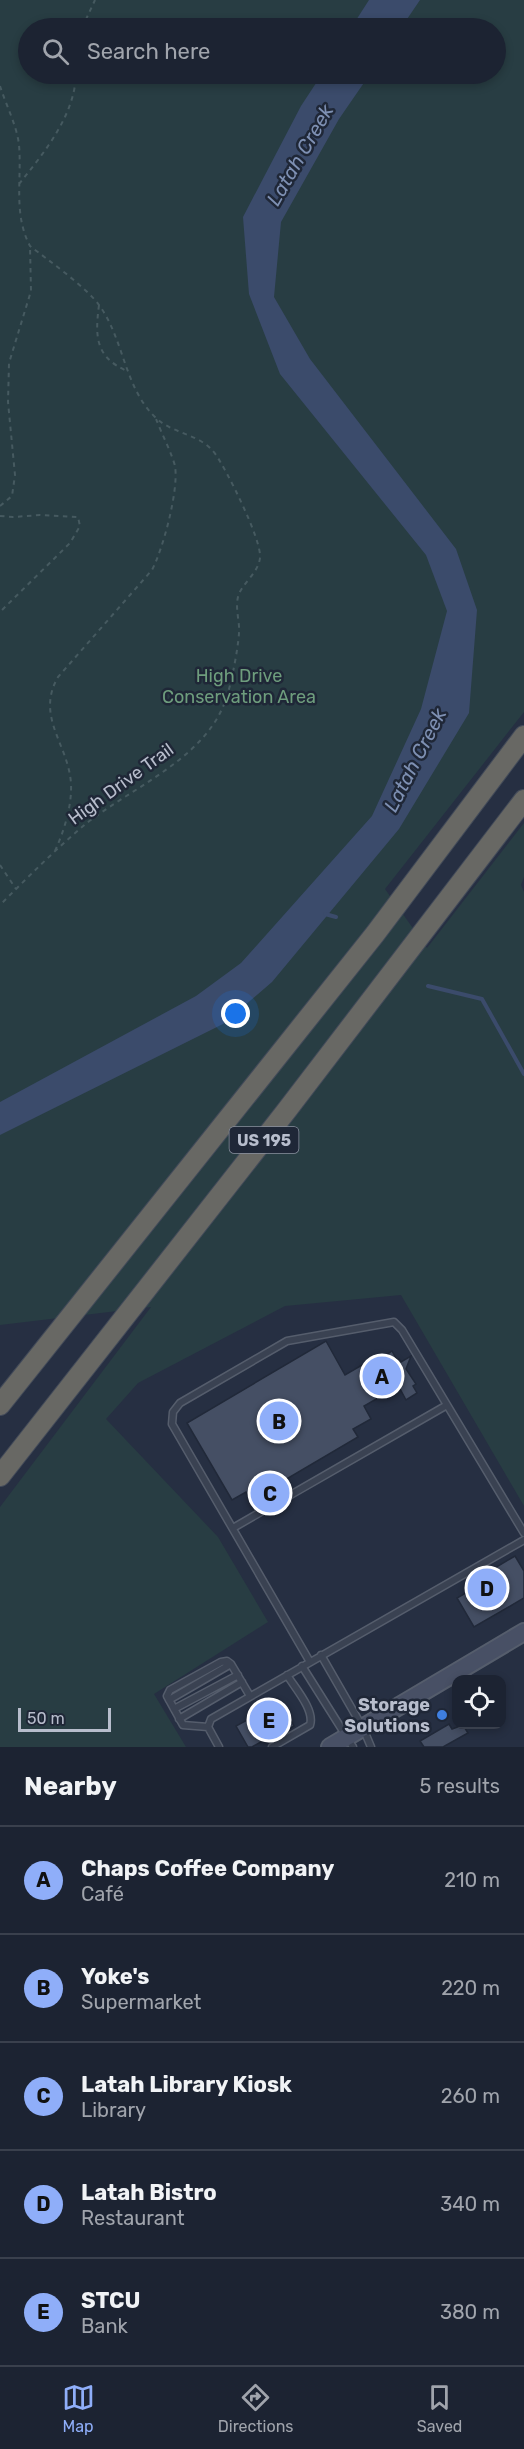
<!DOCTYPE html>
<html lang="en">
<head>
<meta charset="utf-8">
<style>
  :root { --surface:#1c2332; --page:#252b3a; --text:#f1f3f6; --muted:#a0a4ac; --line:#3a404d; --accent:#8faef9 }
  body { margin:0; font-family:Rubik,sans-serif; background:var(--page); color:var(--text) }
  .controls { position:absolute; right:18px; bottom:18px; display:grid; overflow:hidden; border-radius:12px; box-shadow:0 3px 9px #0003 }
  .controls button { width:54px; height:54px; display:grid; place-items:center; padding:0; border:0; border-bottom:2px solid var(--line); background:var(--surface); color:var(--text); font:30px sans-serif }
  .scale { position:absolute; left:18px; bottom:15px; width:93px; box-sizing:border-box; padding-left:6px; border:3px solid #b7bdcc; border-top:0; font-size:16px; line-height:21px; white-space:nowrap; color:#b7bdcc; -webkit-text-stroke:4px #1f2737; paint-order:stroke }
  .you { position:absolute; left:236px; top:1014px; width:21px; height:21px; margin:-15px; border:4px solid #fff; border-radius:50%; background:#1a73e8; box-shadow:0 0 0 9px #1a73e833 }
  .badge { display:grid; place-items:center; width:39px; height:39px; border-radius:50%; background:var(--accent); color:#111; font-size:20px; font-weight:700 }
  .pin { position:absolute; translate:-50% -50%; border:3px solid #fff; box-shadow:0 2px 6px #0006 }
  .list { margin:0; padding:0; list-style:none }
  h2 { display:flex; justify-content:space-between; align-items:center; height:78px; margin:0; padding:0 24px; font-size:26px }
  h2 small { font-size:20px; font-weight:400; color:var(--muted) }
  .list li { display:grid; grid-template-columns:39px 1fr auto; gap:18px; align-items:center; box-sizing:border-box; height:108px; padding:0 24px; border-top:2px solid var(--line) }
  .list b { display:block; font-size:22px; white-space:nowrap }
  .list p { margin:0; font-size:20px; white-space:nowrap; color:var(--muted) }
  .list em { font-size:20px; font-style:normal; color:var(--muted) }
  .icon { flex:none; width:33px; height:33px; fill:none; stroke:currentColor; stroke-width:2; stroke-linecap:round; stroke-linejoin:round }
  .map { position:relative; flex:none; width:524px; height:1747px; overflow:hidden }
  .search { position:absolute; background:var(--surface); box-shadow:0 3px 9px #0003; left:18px; right:18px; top:18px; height:66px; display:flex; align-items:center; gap:15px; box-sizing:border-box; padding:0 21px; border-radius:33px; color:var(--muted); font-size:22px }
  .sheet { height:618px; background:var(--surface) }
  nav { display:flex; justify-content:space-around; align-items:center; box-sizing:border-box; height:84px; border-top:2px solid var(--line); background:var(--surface); font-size:16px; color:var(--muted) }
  nav a { display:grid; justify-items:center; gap:3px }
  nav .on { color:var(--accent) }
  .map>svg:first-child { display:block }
  .green { fill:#283d43; fill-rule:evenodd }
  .water { fill:#3b4b6b }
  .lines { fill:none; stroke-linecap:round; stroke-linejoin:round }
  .stream { stroke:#3b4b6b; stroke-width:4 }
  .building { fill:#454f64; stroke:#212939; stroke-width:1.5 }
  .service-casing { stroke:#555d6c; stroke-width:9 }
  .secondary-casing { stroke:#555d6c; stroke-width:20 }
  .trunk-casing { stroke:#424a59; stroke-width:22 }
  .path { stroke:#465a60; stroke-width:2; stroke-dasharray:4.5 4.5; stroke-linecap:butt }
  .service { stroke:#3a4252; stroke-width:6 }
  .secondary { stroke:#485065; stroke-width:16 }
  .trunk { stroke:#686864; stroke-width:20 }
  .shop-dot { fill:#3f7fe0; stroke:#1f2737; stroke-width:2 }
  .labels { text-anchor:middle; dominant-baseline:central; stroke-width:5; stroke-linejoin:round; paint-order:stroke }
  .shield { fill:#1f2737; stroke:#89909f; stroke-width:1.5 }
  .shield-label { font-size:16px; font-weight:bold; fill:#b7bdcc }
  .park-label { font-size:18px; fill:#6e9d7d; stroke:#1f2737 }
  .street-label { font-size:18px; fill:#b7bdcc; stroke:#1f2737 }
  .poi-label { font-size:18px; font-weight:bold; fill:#b7bdcc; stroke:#1f2737; text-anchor:end }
  .water-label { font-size:20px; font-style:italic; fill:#7e90b3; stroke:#1f2737 }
</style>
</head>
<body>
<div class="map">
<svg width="524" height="1747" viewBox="0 0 524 1747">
  <rect width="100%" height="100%" fill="#262f42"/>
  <path class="green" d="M0,0H524V712L385,889L427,948L524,823V877L521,885L524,892V1506L401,1295L285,1306L138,1383L106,1419L218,1537L268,1622L154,1694L186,1747H0V1507L151,1307L0,1325ZM28,28H496V74H28Z"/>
  <path class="water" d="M369,0H420L401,28H351Z
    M322,74H370L339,119L281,222L274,297L310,359L456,549L477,610L469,713L399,829L272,982L223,1024L0,1135V1102L196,996L241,963L372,816L421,709L447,611L426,555L280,374L249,294L243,217L301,106Z"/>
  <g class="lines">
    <path class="stream" d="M325,914L336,917
      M428,986L482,999L524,1074"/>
  </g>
  <path class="building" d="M326,1341L345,1375L362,1365L365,1370L392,1351L397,1360L399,1359L401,1362L411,1356L406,1369L416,1384L413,1386L417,1393L406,1400L399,1387L392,1390L364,1406L371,1419L353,1429L358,1437L251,1500L246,1492L232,1500L187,1423Z
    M515,1556L524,1571V1598L474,1627L457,1598L497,1575L493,1569Z
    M278,1698L294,1726L272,1739L271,1736L252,1747H248L236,1726L258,1714L256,1711Z
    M449,1724L452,1729L463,1725L468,1733L443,1747H424L420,1741Z"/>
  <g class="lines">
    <defs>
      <path id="service" d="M233,1528L447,1405
        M321,1655L363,1728L371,1747
        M310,1662L172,1424L173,1412L180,1403L287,1341L394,1322L402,1330L524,1533
        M302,1666L353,1747
        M169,1700L231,1664
        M174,1709L238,1675
        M179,1719L242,1682
        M208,1727L183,1725L167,1696L170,1690L221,1662L227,1661L231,1664L250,1696
        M219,1747L208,1727L211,1719L524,1540
        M272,1747L310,1725C315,1710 295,1688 287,1675"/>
      <path id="secondary" d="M330,1747L524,1632"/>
      <path id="trunk" d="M0,1405L375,934L524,736
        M0,1476L287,1110L524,800"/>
    </defs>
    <use href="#service" class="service-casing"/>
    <use href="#secondary" class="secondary-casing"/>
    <use href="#trunk" class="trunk-casing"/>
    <path class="path" d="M82,28L95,0
      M0,86C6,105 17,126 19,145C22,179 13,214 30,246C48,260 86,287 99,305C124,339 124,387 155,417C173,435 201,433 216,455C227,471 262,540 260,558C258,574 241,584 238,597C235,609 240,622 239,633C238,649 232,680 227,696C208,759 129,788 82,827C54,851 27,878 0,905
      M19,184C44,153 75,115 76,74
      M99,305C95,336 95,357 127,371
      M0,506L12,496L15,475L8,402L9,363L31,291L30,246
      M0,516L13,517L40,515L78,517L80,526L70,543L0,612
      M55,851C64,831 72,806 71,784C69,745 35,717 58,677L152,570C163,549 179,490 175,466C172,454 161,432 156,419
      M0,865L16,889"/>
    <use href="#service" class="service"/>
    <use href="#secondary" class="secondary"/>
    <use href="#trunk" class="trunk"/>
  </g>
  <circle class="shop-dot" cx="442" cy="1715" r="6"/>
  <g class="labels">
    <rect class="shield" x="229.5" y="1127" width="69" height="26" rx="4.5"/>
    <g class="shield-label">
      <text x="264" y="1140">US 195</text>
    </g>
    <g class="park-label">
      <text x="239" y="676">High Drive<tspan x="239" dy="21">Conservation Area</tspan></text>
    </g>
    <g class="street-label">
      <text transform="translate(121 784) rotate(-36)">High Drive Trail</text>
    </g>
    <g class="poi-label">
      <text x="430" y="1705">Storage<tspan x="430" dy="21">Solutions</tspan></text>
    </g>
    <g class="water-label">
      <text transform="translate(300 155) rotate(-60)">Latah Creek</text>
      <text transform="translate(415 760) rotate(-63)">Latah Creek</text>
    </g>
  </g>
</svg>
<div class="controls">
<button><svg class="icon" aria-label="locate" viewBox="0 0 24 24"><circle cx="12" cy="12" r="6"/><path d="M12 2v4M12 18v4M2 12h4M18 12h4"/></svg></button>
</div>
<div class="scale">50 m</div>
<div class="you"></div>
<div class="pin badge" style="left:382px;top:1376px">A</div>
<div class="pin badge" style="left:279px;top:1421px">B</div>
<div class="pin badge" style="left:270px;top:1493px">C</div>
<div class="pin badge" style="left:487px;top:1588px">D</div>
<div class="pin badge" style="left:269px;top:1720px">E</div>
<div class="search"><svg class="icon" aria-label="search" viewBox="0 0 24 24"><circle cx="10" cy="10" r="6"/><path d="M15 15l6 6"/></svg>Search here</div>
</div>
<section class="sheet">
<h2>Nearby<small>5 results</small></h2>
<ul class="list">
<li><span class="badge">A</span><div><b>Chaps Coffee Company</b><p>Café</p></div><em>210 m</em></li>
<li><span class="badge">B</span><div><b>Yoke's</b><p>Supermarket</p></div><em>220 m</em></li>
<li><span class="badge">C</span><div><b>Latah Library Kiosk</b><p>Library</p></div><em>260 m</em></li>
<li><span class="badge">D</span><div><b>Latah Bistro</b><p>Restaurant</p></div><em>340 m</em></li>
<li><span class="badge">E</span><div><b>STCU</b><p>Bank</p></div><em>380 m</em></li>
</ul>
</section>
<nav>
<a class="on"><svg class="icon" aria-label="map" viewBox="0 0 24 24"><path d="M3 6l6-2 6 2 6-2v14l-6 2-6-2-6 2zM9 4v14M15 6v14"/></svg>Map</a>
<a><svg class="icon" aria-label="directions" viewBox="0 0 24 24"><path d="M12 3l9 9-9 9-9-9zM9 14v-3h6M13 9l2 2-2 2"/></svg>Directions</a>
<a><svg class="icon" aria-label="saved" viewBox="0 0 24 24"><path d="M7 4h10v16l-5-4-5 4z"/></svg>Saved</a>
</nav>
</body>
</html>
